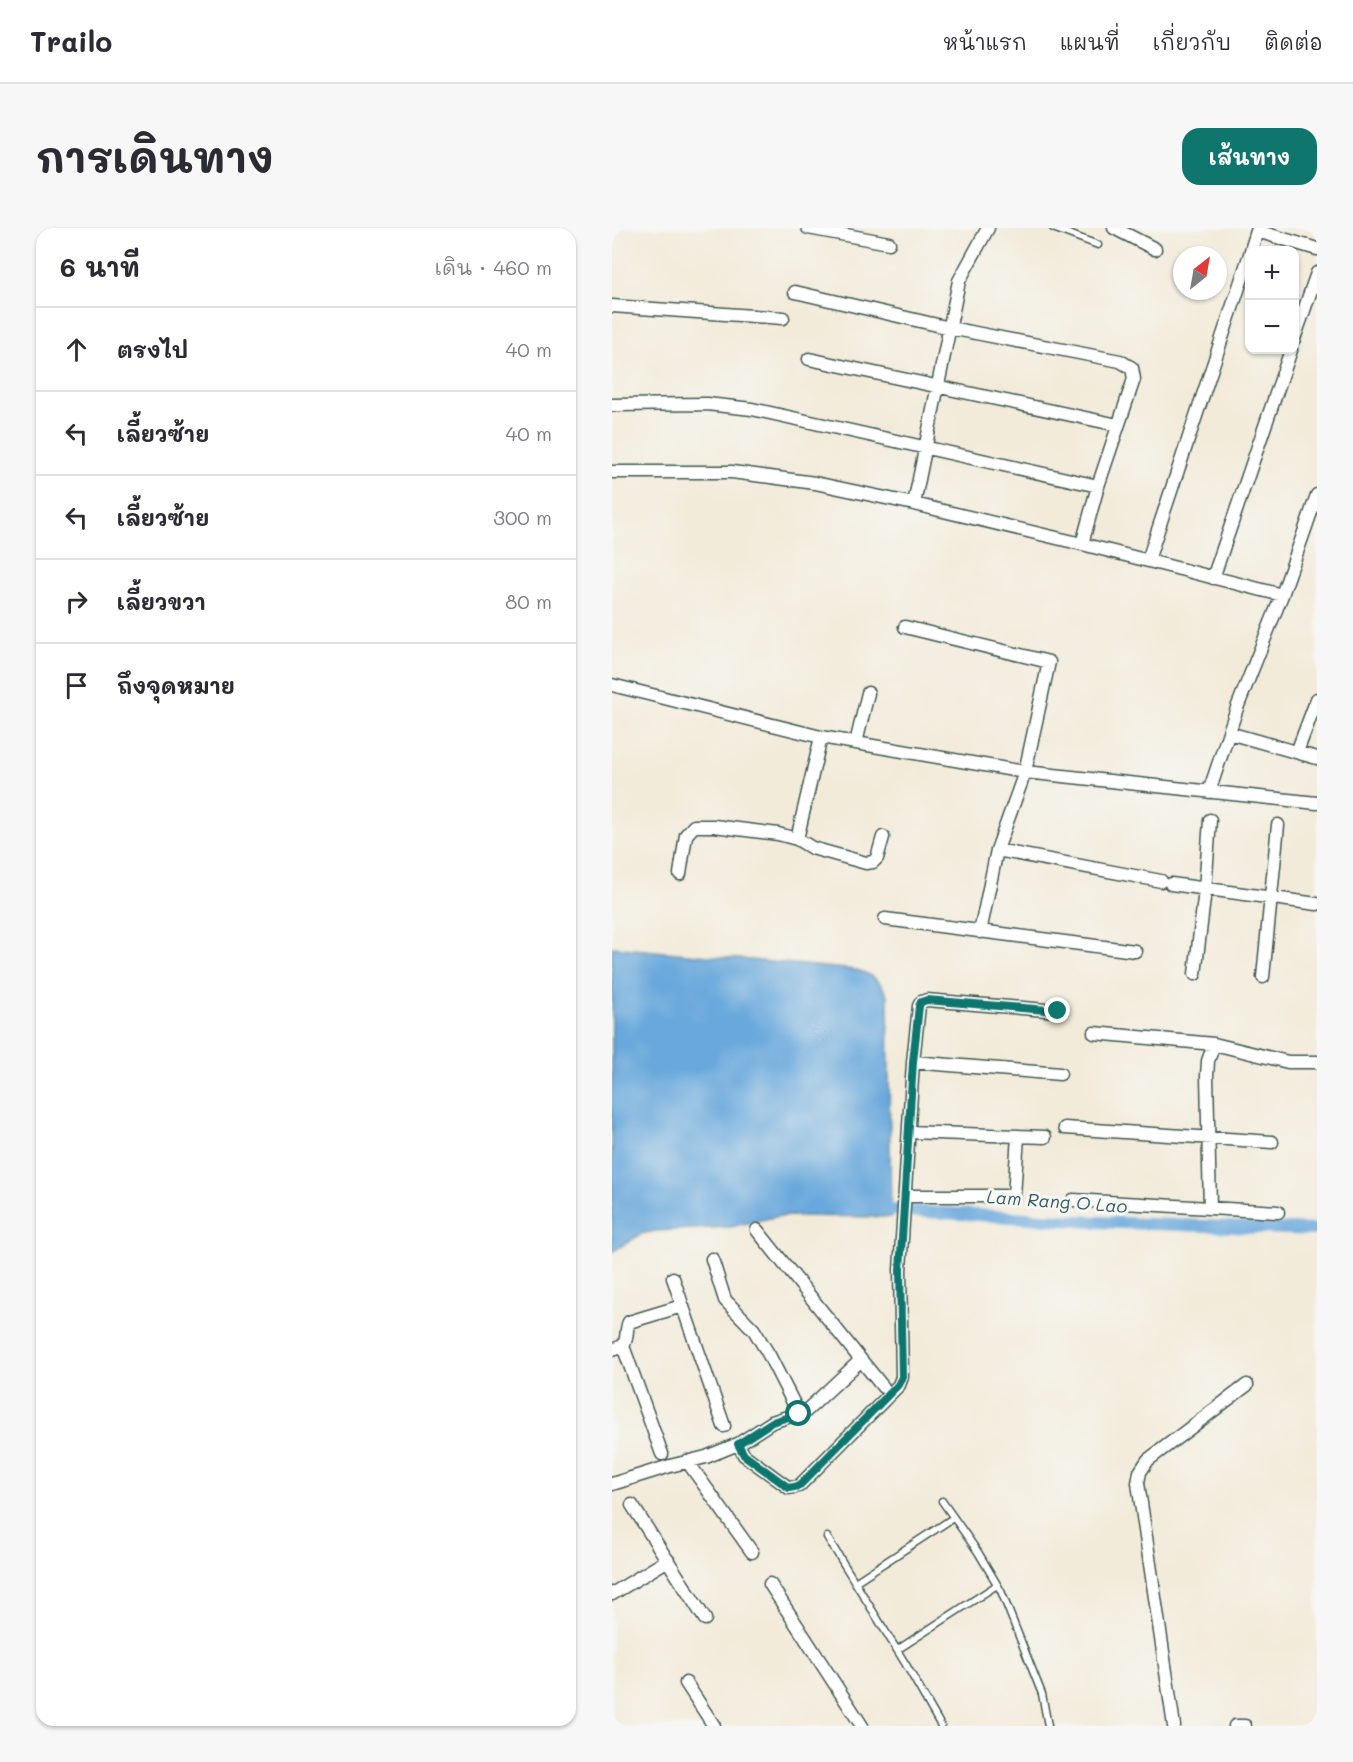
<!DOCTYPE html>
<html lang="th">
<head>
<meta charset="utf-8">
<style>
  :root { --surface:#fff; --page:#f7f7f7; --text:#2b2b33; --muted:#7c7c81; --line:#e1e1e2; --accent:#0f766e }
  body { margin:0; font-family:Mali,"Playpen Sans Thai",sans-serif; background:var(--page); color:var(--text) }
  .controls { position:absolute; right:18px; top:18px; display:grid; overflow:hidden; border-radius:12px; box-shadow:0 2px 4px #0004 }
  .controls button { width:54px; height:54px; display:grid; place-items:center; padding:0; border:0; border-bottom:2px solid var(--line); background:var(--surface); color:var(--text); font:30px sans-serif }
  .compass { position:absolute; left:561px; top:18px; width:54px; height:54px; border-radius:50%; background:var(--surface); box-shadow:0 2px 4px #0004; rotate:31deg }
  .stop { position:absolute; width:18px; height:18px; margin:-14px; border:4px solid #0f766e; border-radius:50%; background:#fff }
  .stop.end { background:#0f766e; border-color:#fff; box-shadow:0 2px 6px #0008 }
  .list { margin:0; padding:0; list-style:none }
  h2 { display:flex; justify-content:space-between; align-items:center; height:78px; margin:0; padding:0 24px; font-size:26px }
  h2 small { font-size:20px; font-weight:400; color:var(--muted) }
  .list li { display:grid; grid-template-columns:39px 1fr auto; gap:18px; align-items:center; box-sizing:border-box; height:84px; padding:0 24px; border-top:2px solid var(--line) }
  .list b { display:block; font-size:22px; white-space:nowrap }
  .list em { font-size:20px; font-style:normal; color:var(--muted) }
  .icon { flex:none; width:33px; height:33px; fill:none; stroke:currentColor; stroke-width:2; stroke-linecap:round; stroke-linejoin:round }
  .map { position:relative; flex:none; width:705px; height:1498px; overflow:hidden; border-radius:18px }
  header { display:flex; align-items:center; gap:36px; box-sizing:border-box; height:84px; padding:0 30px; background:var(--surface); border-bottom:2px solid var(--line) }
  header strong { font-size:28px }
  nav { display:flex; gap:33px; margin-inline-start:auto; font-size:21px }
  .intro { display:flex; align-items:center; justify-content:space-between; box-sizing:border-box; height:144px; padding:0 36px }
  h1 { margin:0; font-size:42px }
  .button { padding:15px 27px; border-radius:18px; background:var(--accent); color:#fff; font-size:21px; font-weight:700 }
  main { display:flex; gap:36px; padding:0 36px }
  aside { flex:1; background:var(--surface); border-radius:18px; box-shadow:0 2px 4px #0004 }
  .map>svg:first-child { display:block }
  .water { fill:#69a8dc; stroke:#447288; stroke-width:1.5 }
  .lines { fill:none; stroke-linecap:round; stroke-linejoin:round }
  .canal { stroke:#69a8dc; stroke-width:12 }
  .service-casing { stroke:#3f574d; stroke-width:9 }
  .minor-casing { stroke:#3f574d; stroke-width:15 }
  .service { stroke:#fff; stroke-width:6 }
  .minor { stroke:#fff; stroke-width:12 }
  .route { stroke:#0f766e; stroke-width:8 }
  .labels { text-anchor:middle; dominant-baseline:central; stroke-width:6; stroke-linejoin:round; paint-order:stroke }
  .water-label { font-size:18px; font-style:italic; fill:#355d66; stroke:#f6f6f2 }
</style>
</head>
<body>
<header>
<strong>Trailo</strong>
<nav><a>หน้าแรก</a><a>แผนที่</a><a>เกี่ยวกับ</a><a>ติดต่อ</a></nav>
</header>
<div class="intro"><h1>การเดินทาง</h1><a class="button">เส้นทาง</a></div>
<main>
<aside>
<h2>6 นาที<small>เดิน · 460 m</small></h2>
<ul class="list">
<li><svg class="icon" aria-label="ahead" viewBox="0 0 24 24"><path d="M12 20V5M6 11l6-6 6 6"/></svg><div><b>ตรงไป</b></div><em>40 m</em></li>
<li><svg class="icon" aria-label="left" viewBox="0 0 24 24"><path d="M17 20v-9H6M10 6l-5 5 5 5"/></svg><div><b>เลี้ยวซ้าย</b></div><em>40 m</em></li>
<li><svg class="icon" aria-label="left" viewBox="0 0 24 24"><path d="M17 20v-9H6M10 6l-5 5 5 5"/></svg><div><b>เลี้ยวซ้าย</b></div><em>300 m</em></li>
<li><svg class="icon" aria-label="right" viewBox="0 0 24 24"><path d="M7 20v-9h11M14 6l5 5-5 5"/></svg><div><b>เลี้ยวขวา</b></div><em>80 m</em></li>
<li><svg class="icon" aria-label="arrive" viewBox="0 0 24 24"><path d="M6 21V4h12l-3 4 3 4H6"/></svg><div><b>ถึงจุดหมาย</b></div></li>
</ul>
</aside>
<div class="map">
<svg width="705" height="1498" viewBox="0 0 705 1498">
  <rect width="100%" height="100%" fill="#f6f6f2"/>
  <filter id="ink" filterUnits="userSpaceOnUse"><feTurbulence type="fractalNoise" baseFrequency=".0167" numOctaves="2"/><feDisplacementMap in="SourceGraphic" scale="12" xChannelSelector="R" yChannelSelector="G"/><feConvolveMatrix kernelMatrix="1 2 1 2 8 2 1 2 1" color-interpolation-filters="sRGB"/></filter>
  <filter id="wash" filterUnits="userSpaceOnUse"><feTurbulence type="fractalNoise" baseFrequency=".008" numOctaves="4" result="noise"/><feDisplacementMap in="SourceGraphic" scale="24" xChannelSelector="R" yChannelSelector="G"/><feGaussianBlur stdDeviation="1.35" result="paint"/><feColorMatrix in="noise" values="0 0 0 0 0 0 0 0 0 0 0 0 0 0 0 0 0 1.4 0 .05"/><feComposite in="paint" operator="in"/></filter>
  <g filter="url(#wash)">
    <rect width="100%" height="100%" fill="#f3ebda"/>
    <path class="water" d="M0,719L245,742C261,747 269,753 276,769L279,989L167,988L118,999L44,1003L29,1006L0,1024Z"/>
    <g class="lines">
      <path class="canal" d="M263,981L482,994L705,1002"/>
    </g>
  </g>
  <g filter="url(#ink)">
    <g class="lines">
      <defs>
        <path id="service" d="M441,0L486,17
          M330,1273L366,1324L389,1363L430,1466L436,1498
          M215,1309L293,1435L329,1498
          M243,1354L341,1290
          M285,1422L385,1357"/>
        <path id="minor" d="M196,0L277,15
          M502,0L543,21
          M645,3L705,21
          M639,22L646,0
          M183,64L338,100L508,133L520,140L522,151L486,258L470,316
          M0,78L171,90
          M682,111L705,45
          M197,131L506,197
          M0,177L95,176L140,181L486,258
          M0,244H120L203,255L302,276L470,316L670,367
          M302,276L347,53L376,0
          M536,332L638,26
          M601,350L679,122
          M293,399L437,434L413,544L385,622L368,704
          M0,457L209,509L413,544L705,575
          M617,505L705,530
          M244,515L256,465
          M685,524L705,471
          M597,564L625,480L670,367L705,267
          M185,611L209,509
          M385,622L549,653
          M68,646L74,607L82,598H102L166,606L185,611L200,620L254,635L261,634L265,630L271,609
          M559,656L705,676
          M273,691L523,723
          M583,746L593,662L598,592
          M651,749L666,597
          M482,805L602,816L676,834H705
          M301,834L448,846
          M453,900L660,914
          M297,904L433,909
          M293,968H402L406,908
          M461,972L666,984
          M598,980L595,848L596,833L602,816
          M100,1031L113,1072L142,1102L157,1127L187,1186
          M61,1050L112,1198
          M11,1118L50,1226
          M0,1122L11,1118C17,1108 13,1102 17,1094L70,1078
          M249,1132L271,1159
          M126,1216L132,1227L177,1260L187,1258L287,1157L290,1149L288,1042L301,834L307,778L309,774L315,772L446,783
          M75,1233L140,1324
          M0,1256L58,1238L94,1229L126,1216L160,1194L194,1183L249,1132L145,1002
          M20,1277L93,1391
          M158,1356L250,1498
          M0,1366L56,1332
          M74,1455L102,1498
          M562,1498L526,1255L528,1244L536,1232L635,1157
          M623,1498H633"/>
      </defs>
      <use href="#service" class="service-casing"/>
      <use href="#minor" class="minor-casing"/>
      <use href="#service" class="service"/>
      <use href="#minor" class="minor"/>
    </g>
  </g>
  <g class="lines" filter="url(#ink)">
    <path class="route" d="M187,1186L160,1194L126,1216L132,1227L177,1260L187,1258L286,1157L290,1149L288,1042L301,834L307,778L309,774L315,772L446,783"/>
  </g>
  <g class="labels">
    <g class="water-label">
      <text transform="translate(445 973) rotate(4)">Lam Rang O Lao</text>
    </g>
  </g>
</svg>
<div class="controls">
<button>+</button>
<button>−</button>
</div>
<svg class="compass" viewBox="-18 -18 36 36"><path d="M0-13l5 13h-10z" fill="#e53935"/><path d="M0 13l5-13h-10z" fill="#7c7c81"/></svg>
<div class="stop" style="left:187px;top:1186px"></div>
<div class="stop end" style="left:446px;top:783px"></div>
</div>
</main>
</body>
</html>
